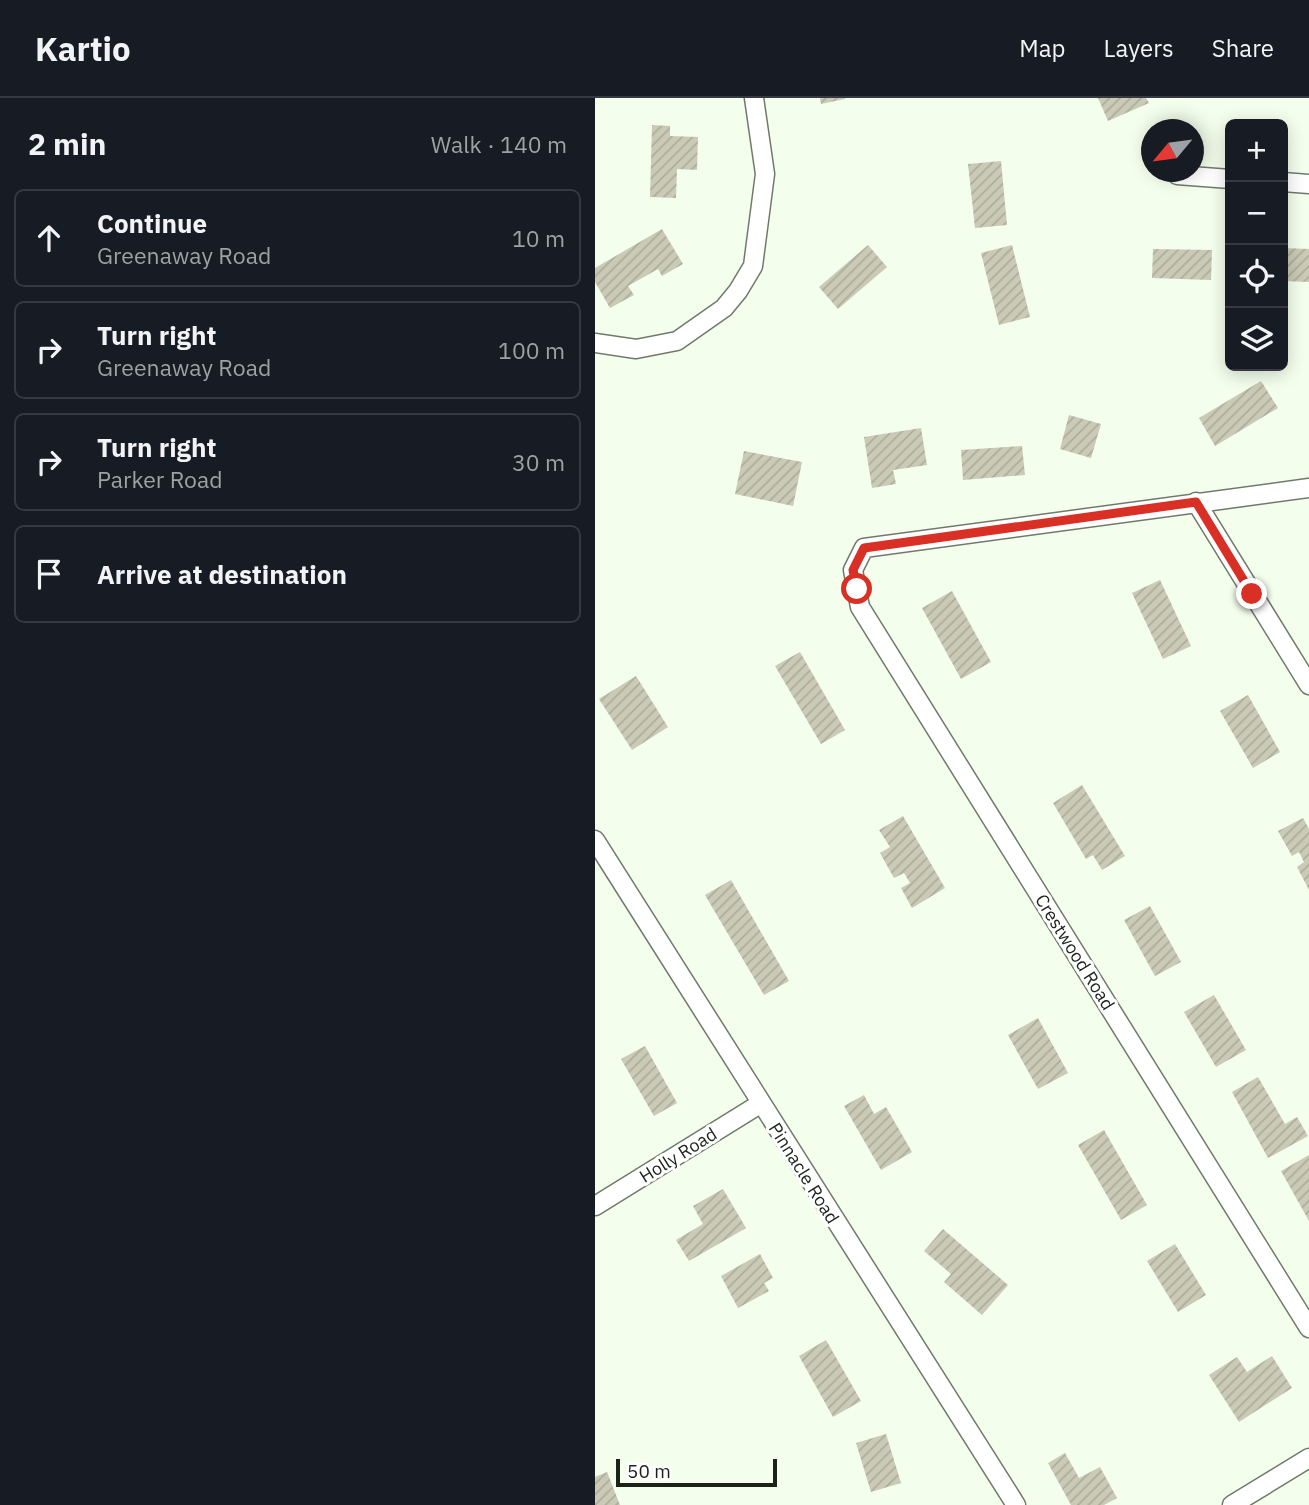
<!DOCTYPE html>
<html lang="en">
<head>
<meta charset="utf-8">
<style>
  :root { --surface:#171b24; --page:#242831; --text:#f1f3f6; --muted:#9ea1a6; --line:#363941 }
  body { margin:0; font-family:"IBM Plex Sans",sans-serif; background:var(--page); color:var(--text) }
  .controls { position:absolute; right:21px; top:21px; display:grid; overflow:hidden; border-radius:10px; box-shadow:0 4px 18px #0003 }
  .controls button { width:63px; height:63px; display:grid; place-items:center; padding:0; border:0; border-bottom:2px solid var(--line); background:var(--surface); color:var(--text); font:35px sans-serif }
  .compass { position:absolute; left:546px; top:21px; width:63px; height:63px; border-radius:50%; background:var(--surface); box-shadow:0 4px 18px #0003; rotate:241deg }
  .scale { position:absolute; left:21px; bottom:18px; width:161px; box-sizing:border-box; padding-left:7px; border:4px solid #1c211a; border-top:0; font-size:19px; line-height:24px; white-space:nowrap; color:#1c211a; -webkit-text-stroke:5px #fff; paint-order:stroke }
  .stop { position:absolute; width:21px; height:21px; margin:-16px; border:5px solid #d93025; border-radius:50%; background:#fff }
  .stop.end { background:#d93025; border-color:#fff; box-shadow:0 2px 7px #0008 }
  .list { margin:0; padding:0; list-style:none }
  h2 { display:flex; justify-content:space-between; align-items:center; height:91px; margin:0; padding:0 28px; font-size:30px }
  h2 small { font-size:23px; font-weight:400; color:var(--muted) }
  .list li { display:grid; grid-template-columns:46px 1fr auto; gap:21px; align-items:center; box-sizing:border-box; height:98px; margin:0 14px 14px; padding:0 14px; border:2px solid var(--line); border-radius:10px }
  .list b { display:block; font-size:26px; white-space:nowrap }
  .list p { margin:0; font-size:23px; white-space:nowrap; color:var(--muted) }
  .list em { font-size:23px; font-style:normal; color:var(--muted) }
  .icon { flex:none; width:38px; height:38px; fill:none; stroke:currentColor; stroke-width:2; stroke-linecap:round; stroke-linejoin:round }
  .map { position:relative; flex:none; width:714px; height:1407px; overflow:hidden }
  header { display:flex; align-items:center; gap:42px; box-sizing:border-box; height:98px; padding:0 35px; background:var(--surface); border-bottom:2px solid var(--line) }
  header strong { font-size:33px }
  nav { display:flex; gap:38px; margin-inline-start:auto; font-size:24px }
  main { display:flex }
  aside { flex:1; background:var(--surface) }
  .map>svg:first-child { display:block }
  .building { fill:url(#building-hatch) }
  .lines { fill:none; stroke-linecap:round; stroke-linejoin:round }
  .street-casing { stroke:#707a6a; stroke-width:21 }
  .street { stroke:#fff; stroke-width:18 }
  .route { stroke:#d93025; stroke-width:9 }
  .labels { text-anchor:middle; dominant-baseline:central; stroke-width:6; stroke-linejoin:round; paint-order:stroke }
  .street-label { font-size:18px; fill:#1c211a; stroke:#fff }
</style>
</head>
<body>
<header>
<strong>Kartio</strong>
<nav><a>Map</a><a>Layers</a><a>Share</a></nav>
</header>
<main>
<aside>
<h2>2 min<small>Walk · 140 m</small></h2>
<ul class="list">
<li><svg class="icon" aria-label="ahead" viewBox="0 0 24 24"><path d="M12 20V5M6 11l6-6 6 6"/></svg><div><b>Continue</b><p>Greenaway Road</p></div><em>10 m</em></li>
<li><svg class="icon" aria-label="right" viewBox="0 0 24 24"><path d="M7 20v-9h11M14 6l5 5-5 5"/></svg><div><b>Turn right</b><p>Greenaway Road</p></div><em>100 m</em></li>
<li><svg class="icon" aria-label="right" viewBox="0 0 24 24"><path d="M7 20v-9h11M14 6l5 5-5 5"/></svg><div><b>Turn right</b><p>Parker Road</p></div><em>30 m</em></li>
<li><svg class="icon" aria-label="arrive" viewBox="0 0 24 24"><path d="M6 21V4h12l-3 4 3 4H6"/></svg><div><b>Arrive at destination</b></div></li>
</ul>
</aside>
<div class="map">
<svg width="714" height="1407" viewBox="0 0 714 1407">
  <defs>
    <pattern id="building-hatch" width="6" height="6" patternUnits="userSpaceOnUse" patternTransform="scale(1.75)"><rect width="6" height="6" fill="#cacab6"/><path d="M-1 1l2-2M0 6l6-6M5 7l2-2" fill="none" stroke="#adad9c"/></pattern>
  </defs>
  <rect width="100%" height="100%" fill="#f3feec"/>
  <path class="building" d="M225,0H250V1L226,6Z
    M503,0H551L554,5L513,23Z
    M57,27L75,28V38L103,39L102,72L82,71L81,100L55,99Z
    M406,63L412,127L380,130L373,66Z
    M67,131L88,166L67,178L63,171L33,188L39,197L15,210L0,184V170Z
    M273,147L292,169L243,211L224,189Z
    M417,147L435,219L404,227L386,155Z
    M688,150L714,151V184L688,183Z
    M558,151L617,152L616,182L557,180Z
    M666,283L683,310L620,348L604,320Z
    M474,317L506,326L496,360L465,351Z
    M326,330L332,367L298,372L301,386L277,390L269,339Z
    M427,348L430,377L368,382L366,352Z
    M149,353L207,364L198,408L140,396Z
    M565,482L596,548L568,561L537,495Z
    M357,493L396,564L366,581L327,510Z
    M205,554L250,632L226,646L180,568Z
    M41,578L73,629L37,652L4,601Z
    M653,597L685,654L658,670L625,613Z
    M487,687L530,758L507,772L498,757L491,761L458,705Z
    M308,718L350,790L317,810L306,790L315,785L309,775L299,780L285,755L295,749L284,732Z
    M708,720L714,731V792L702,769L709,764L704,754L697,758L683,733Z
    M136,782L194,883L169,897L110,797Z
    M555,808L586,864L560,878L529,822Z
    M619,897L651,952L621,969L589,914Z
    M443,920L473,975L443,991L413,937Z
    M50,948L82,1005L59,1018L26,961Z
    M663,979L690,1026L702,1019L713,1038L673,1060L637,994Z
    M269,997L279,1016L291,1009L317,1054L286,1072L249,1008Z
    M509,1032L552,1107L526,1122L483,1047Z
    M714,1057V1123L686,1073Z
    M128,1091L151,1130L94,1163L81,1142L108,1126L98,1108Z
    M348,1131L413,1187L387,1217L349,1184L356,1176L329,1153Z
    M580,1146L611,1197L583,1214L552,1163Z
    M165,1156L178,1180L169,1185L174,1193L143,1210L126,1178Z
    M231,1242L266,1303L238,1319L204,1258Z
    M677,1258L697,1290L644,1324L614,1277L642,1259L652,1274Z
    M291,1336L306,1385L276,1394L261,1345Z
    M470,1355L484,1380L505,1369L522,1400L509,1407H476L453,1365Z
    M12,1374L25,1407H0V1379Z"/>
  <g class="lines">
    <defs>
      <path id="street" d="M582,77L635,81
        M688,84L714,86
        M0,245L41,251L82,243L129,210L143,193L158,168L170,76L159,0
        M714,390L269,450L258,472L265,509L714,1230
        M601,404L714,587
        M0,742L421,1407
        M0,1108L165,1006
        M637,1407L714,1360"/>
    </defs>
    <use href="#street" class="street-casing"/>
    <use href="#street" class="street"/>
  </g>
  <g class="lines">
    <path class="route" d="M262,491L258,472L269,450L601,404L657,496"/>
  </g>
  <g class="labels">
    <g class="street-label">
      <text transform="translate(480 854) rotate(58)">Crestwood Road</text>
      <text transform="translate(83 1057) rotate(-32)">Holly Road</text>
      <text transform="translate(209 1075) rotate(58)">Pinnacle Road</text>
    </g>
  </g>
</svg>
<div class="controls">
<button>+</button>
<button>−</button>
<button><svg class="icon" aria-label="locate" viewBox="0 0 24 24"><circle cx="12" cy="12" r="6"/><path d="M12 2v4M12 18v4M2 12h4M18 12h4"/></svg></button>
<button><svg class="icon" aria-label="layers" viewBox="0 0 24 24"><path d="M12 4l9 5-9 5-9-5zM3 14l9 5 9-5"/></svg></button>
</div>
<svg class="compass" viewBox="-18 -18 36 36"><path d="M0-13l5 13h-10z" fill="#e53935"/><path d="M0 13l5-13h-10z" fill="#9ea1a6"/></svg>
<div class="scale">50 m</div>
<div class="stop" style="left:262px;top:491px"></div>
<div class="stop end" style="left:657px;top:496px"></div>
</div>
</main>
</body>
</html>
